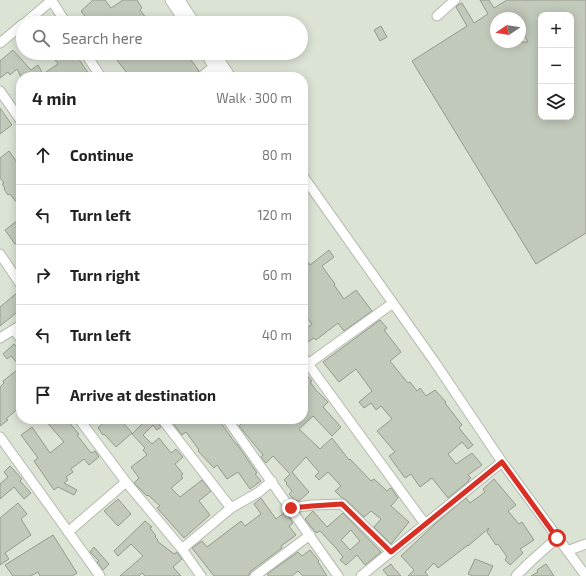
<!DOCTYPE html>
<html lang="en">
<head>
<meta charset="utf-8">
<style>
  :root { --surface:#fff; --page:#f6f6f6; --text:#222; --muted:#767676; --line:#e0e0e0 }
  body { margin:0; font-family:"Exo 2",sans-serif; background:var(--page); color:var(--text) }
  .controls { position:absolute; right:12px; top:12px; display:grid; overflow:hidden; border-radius:8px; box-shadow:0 2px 10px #0003 }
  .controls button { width:36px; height:36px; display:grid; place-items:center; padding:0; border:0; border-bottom:1px solid var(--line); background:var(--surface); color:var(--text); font:20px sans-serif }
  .compass { position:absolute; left:490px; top:12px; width:36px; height:36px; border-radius:50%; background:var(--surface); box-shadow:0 2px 10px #0003; rotate:258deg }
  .stop { position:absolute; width:12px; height:12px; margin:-9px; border:3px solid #d93025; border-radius:50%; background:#fff }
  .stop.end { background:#d93025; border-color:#fff; box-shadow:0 1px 4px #0008 }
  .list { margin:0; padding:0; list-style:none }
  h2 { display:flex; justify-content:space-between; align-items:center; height:52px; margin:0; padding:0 16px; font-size:17px }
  h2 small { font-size:13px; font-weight:400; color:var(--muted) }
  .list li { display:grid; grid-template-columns:26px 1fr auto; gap:12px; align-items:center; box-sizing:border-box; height:60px; padding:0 16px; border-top:1px solid var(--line) }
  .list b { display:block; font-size:15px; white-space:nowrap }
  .list em { font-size:13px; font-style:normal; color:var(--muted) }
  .icon { flex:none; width:22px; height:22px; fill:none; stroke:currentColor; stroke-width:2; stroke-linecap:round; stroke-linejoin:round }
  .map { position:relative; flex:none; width:586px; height:576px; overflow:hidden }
  .search { position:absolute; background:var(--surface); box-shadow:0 2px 10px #0003; left:16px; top:16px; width:292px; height:44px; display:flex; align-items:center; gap:10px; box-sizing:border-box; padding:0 14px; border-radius:22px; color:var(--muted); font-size:15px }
  .panel { position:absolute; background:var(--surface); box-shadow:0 2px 10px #0003; left:16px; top:72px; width:292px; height:352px; border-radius:16px }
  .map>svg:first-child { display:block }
  .building { fill:#c1c9ba; stroke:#949b8e; fill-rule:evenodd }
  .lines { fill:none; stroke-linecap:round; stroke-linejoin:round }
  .minor-casing { stroke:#b4bbad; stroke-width:11 }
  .minor { stroke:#fff; stroke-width:9 }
  .route { stroke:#d93025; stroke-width:5 }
</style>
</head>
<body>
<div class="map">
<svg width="586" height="576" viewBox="0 0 586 576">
  <rect width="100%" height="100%" fill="#dbe3d5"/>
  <path class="building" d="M93,0H105L111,8L123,0H137L142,8L140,10L150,23H90L81,11Z
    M480,0H489L494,8L507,0H586V233L536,264L412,61L467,26L456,7L458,5L462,3L474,23L488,14ZM541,15H571V117H541ZM496,18H520V28L528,42H496Z
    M381,26L387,37L380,41L374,30Z
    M13,50L31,70L38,65L43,74L58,64L50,53H68L71,56L74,54L75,56L76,55L89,74L85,77H21L17,69L10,75L8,72L0,78V61Z
    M125,53H186L199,71L190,77H130L117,60Z
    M0,108L12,125L0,134Z
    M9,151L21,168V208L10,194L8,195L4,189L5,188L2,184L4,183L0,178V158Z
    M21,218V240L15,244L5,230Z
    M329,250L334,257L322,266L335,284L334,285L344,299L356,290L372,311L344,331L338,323L316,340L314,338L308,342L303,336V331L312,324L303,313V255L310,265Z
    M18,292L21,296V309L0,326V307Z
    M380,320L387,328L384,330L401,352L390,361L398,371L408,383L410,382L417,391L420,388L426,396L435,390L446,402L445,403L462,425L459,428L473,445L468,449L462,442L448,454L456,464L472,453L482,465L468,475L471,478L468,480L469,481L448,498L432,478L420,487L411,474L405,478L389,456L395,452L377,431L392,419L381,406L376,410L371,403L364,408L359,402L372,391L356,369L339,382L323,362Z
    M14,344L21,352V406L6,419L8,420L0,426V387L4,383L3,381L21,367L11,356L7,359L3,354Z
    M303,371L312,381L310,382L316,390L328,402L323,407L341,427L332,436L313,416L299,429L320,449L332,438L349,460L350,459L371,481L374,479L387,491L390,488L392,489L398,498L391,506L409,522L391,544L374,527L381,519L371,511L364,517L346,500L341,497L335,491L341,486L328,472L319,480L315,476L319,472L306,457L292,472L309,492L299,501H295L289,494L292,491L286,484L287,483L284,480L290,474L273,456L266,463L261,457L263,455L239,426L246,419H303Z
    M44,419H66L79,434L77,435L91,453L95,451L99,457L89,465L84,459L71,469L73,472L66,477L68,480L64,483L77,490L74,495L58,487L54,490L34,461L38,458L21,435L32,427L50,453L64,442Z
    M108,419H120L132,433L116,447L104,434L103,435L98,428Z
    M147,419H156L161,427L157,430L153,425L143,435L152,444L159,438L171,453L176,449L183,457L175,464L183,474L181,476L183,478L171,488L180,497L202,480L211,491L199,501L210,515L184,538L157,508L160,506L148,495L147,496L134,483L139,478L131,467L147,455L143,450L145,448L132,434Z
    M170,419H218L236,444H237L241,450L257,473L255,474L261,481L250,489L238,472L227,479L217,465L214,468L198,451L199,450L186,432L182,435Z
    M10,466L22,479L20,481L31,493L24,499L14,487L0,499V484L8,477L4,472Z
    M494,479L516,505L508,511L519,524L522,522L534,540L520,549L523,553L510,565L505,560L507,557L498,544L496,545L487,532L489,528L468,546V545L438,568L434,563L425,572L428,576H408L414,570L401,556L436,523L466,498L470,503L485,492L483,489Z
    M261,498L276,519L285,512L293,523L289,526L296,535L281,546L282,548L251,571L248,576H214L192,548L202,541L207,547L241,521L245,526L261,514L254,504Z
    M118,499L131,514L118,526L104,511Z
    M18,503L27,514L21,519L31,535L5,553L9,559L0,565V518Z
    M313,511L327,527L343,513L381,552L365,565L357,555L346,565L340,560L343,557L336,548L320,531L316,533L305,519ZM351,530L360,541L350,550L341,540Z
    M145,521L152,527L150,528L156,536L155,537L158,540L157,541L174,554L177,552L182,559L173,567L181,576H145L142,573L139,576H120L143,556L131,544L118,556L114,551Z
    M53,535L77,573L72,576H40L38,572L31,576H13L5,565Z
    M94,547L109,564L103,570L97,562L99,561L90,552Z
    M310,550L319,561L318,562L327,576H303L298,571L292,576H269L267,574L298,552L302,556Z
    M475,559L493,566L488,576H473L468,574Z
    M391,564L393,567L401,576H388L383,570Z
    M546,564L554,576H531L538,572L537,570Z"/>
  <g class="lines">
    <defs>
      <path id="minor" d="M170,0L185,23
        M180,0L195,23
        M52,1L66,23
        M437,16L455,0
        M25,23L52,0
        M0,43L23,24
        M85,53L101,77
        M205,53L220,77
        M215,53L231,77
        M201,77L218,63
        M0,91L21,121
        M303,176L434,361L502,462L586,576
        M0,254L21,285
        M14,330L21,339
        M0,338L21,325
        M303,357L425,524
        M308,364L393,303
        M79,419L126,482L182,549L201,576
        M162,419L231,508L259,492L272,481
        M227,419L338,576
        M0,437L100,576
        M291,508L312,505L342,504L391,552
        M68,532L126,482
        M182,549L231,508
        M567,551L586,544
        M255,576L310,535
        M361,576L502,462
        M516,576L530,562L557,538"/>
    </defs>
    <use href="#minor" class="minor-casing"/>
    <use href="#minor" class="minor"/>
  </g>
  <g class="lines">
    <path class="route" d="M291,508L312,506L342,504L391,552L502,462L557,538"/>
  </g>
</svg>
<div class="controls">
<button>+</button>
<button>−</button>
<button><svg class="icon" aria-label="layers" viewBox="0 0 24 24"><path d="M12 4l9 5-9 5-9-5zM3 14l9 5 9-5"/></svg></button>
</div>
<svg class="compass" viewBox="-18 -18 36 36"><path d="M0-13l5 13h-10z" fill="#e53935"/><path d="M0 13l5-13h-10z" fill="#767676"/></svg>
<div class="stop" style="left:557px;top:538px"></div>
<div class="stop end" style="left:291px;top:508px"></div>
<div class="search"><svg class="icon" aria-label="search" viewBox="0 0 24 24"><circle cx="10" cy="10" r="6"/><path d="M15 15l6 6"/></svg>Search here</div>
<section class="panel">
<h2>4 min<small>Walk · 300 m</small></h2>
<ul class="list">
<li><svg class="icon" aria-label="ahead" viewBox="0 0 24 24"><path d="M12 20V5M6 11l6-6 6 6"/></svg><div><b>Continue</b></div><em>80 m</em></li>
<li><svg class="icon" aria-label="left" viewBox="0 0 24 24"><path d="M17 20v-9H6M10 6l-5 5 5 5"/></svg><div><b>Turn left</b></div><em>120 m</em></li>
<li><svg class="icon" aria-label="right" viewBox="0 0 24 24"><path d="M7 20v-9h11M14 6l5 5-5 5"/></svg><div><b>Turn right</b></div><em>60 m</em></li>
<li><svg class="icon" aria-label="left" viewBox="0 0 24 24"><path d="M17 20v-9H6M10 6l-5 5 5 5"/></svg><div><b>Turn left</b></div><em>40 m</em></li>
<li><svg class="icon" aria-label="arrive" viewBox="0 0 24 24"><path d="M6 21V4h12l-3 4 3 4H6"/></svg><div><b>Arrive at destination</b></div></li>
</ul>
</section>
</div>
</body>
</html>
